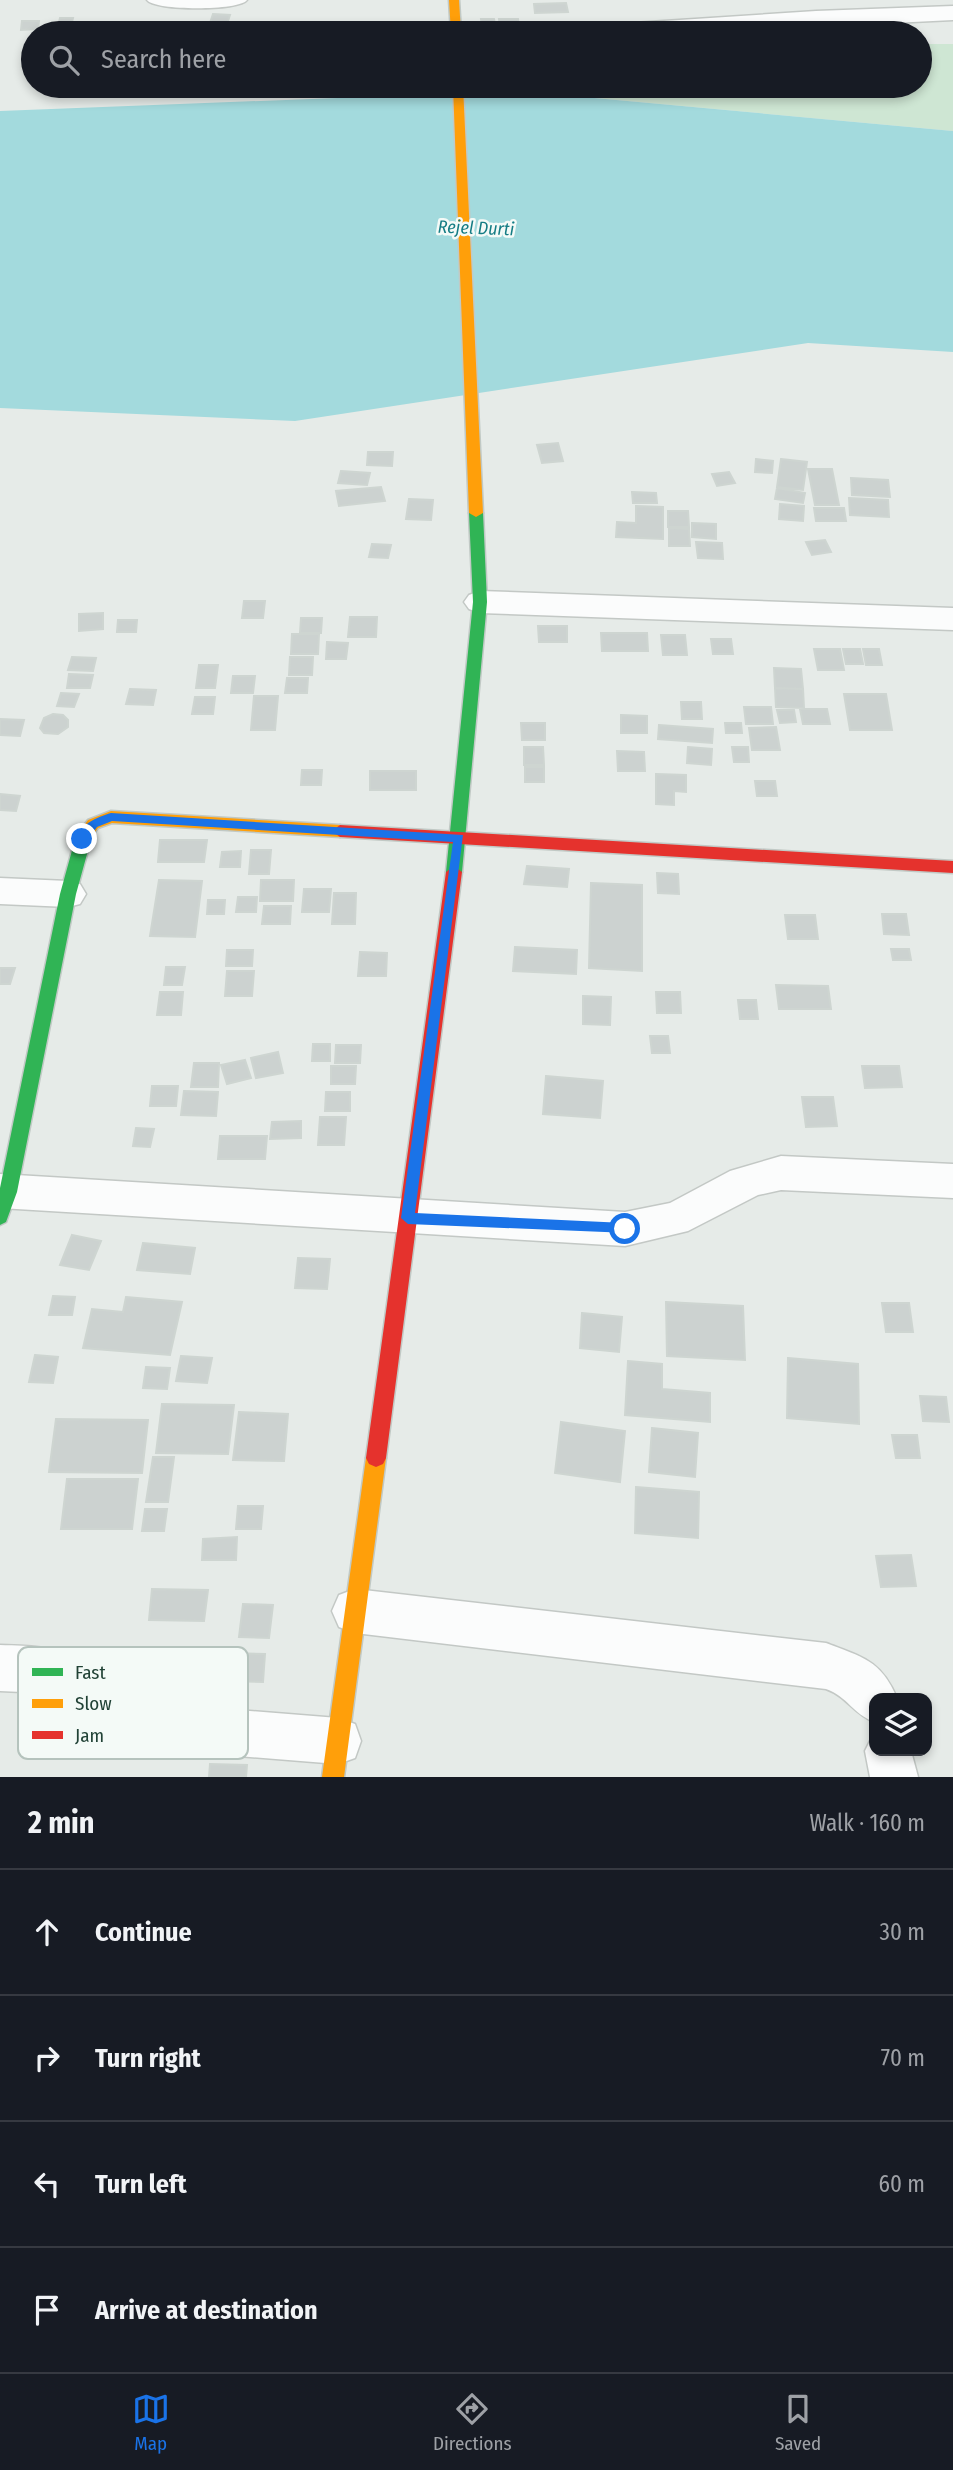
<!DOCTYPE html>
<html lang="en">
<head>
<meta charset="utf-8">
<style>
  :root { --surface:#171b24; --page:#242831; --text:#f1f3f6; --muted:#9ea1a6; --line:#363941; --accent:#1a73e8 }
  body { margin:0; font-family:"Fira Sans Condensed",sans-serif; background:var(--page); color:var(--text) }
  .controls { position:absolute; right:21px; bottom:21px; display:grid; overflow:hidden; border-radius:14px; box-shadow:0 4px 10px #0003 }
  .controls button { width:63px; height:63px; display:grid; place-items:center; padding:0; border:0; border-bottom:2px solid var(--line); background:var(--surface); color:var(--text); font:35px sans-serif }
  .stop { position:absolute; width:21px; height:21px; margin:-16px; border:5px solid #1a73e8; border-radius:50%; background:#fff }
  .stop.end { background:#1a73e8; border-color:#fff; box-shadow:0 2px 7px #0008 }
  .list { margin:0; padding:0; list-style:none }
  h2 { display:flex; justify-content:space-between; align-items:center; height:91px; margin:0; padding:0 28px; font-size:30px }
  h2 small { font-size:23px; font-weight:400; color:var(--muted) }
  .list li { display:grid; grid-template-columns:46px 1fr auto; gap:21px; align-items:center; box-sizing:border-box; height:126px; padding:0 28px; border-top:2px solid var(--line) }
  .list b { display:block; font-size:26px; white-space:nowrap }
  .list em { font-size:23px; font-style:normal; color:var(--muted) }
  .icon { flex:none; width:38px; height:38px; fill:none; stroke:currentColor; stroke-width:2; stroke-linecap:round; stroke-linejoin:round }
  .map { position:relative; flex:none; width:953px; height:1777px; overflow:hidden }
  .search { position:absolute; background:var(--surface); box-shadow:0 4px 10px #0003; left:21px; right:21px; top:21px; height:77px; display:flex; align-items:center; gap:18px; box-sizing:border-box; padding:0 24px; border-radius:38px; color:var(--muted); font-size:26px }
  .sheet { height:595px; background:var(--surface) }
  nav { display:flex; justify-content:space-around; align-items:center; box-sizing:border-box; height:98px; border-top:2px solid var(--line); background:var(--surface); font-size:19px; color:var(--muted) }
  nav a { display:grid; justify-items:center; gap:4px }
  nav .on { color:var(--accent) }
  .map>svg:first-child { display:block }
  .green { fill:#cee6d3 }
  .water { fill:#a3dadd }
  .building { fill:#ccd2d0; stroke:#ced5d1; stroke-width:2 }
  .lines { fill:none; stroke-linecap:round; stroke-linejoin:round }
  .street-casing { stroke:#c3c8c5; stroke-width:3 }
  .fast-casing { stroke:#c1c9c5; stroke-width:3 }
  .slow-casing { stroke:#c1c9c5; stroke-width:3 }
  .jam-casing { stroke:#c1c9c5; stroke-width:3 }
  .street { fill:#fbfcfc; fill-rule:evenodd }
  .fast { fill:#30b455; fill-rule:evenodd }
  .slow { fill:#ff9f0a; fill-rule:evenodd }
  .jam { fill:#e5322d; fill-rule:evenodd }
  .route { fill:#1a73e8 }
  .labels { text-anchor:middle; dominant-baseline:central; stroke-width:5; stroke-linejoin:round; paint-order:stroke }
  .far-water-label { font-size:18px; font-style:italic; fill:#147c84; stroke:#f4faf7 }
  .key { fill:#f4faf7; stroke:#b5c3bd; stroke-width:2 }
  .key-label { font-size:19px; fill:#214236 }
</style>
</head>
<body>
<div class="map">
<svg width="953" height="1777" viewBox="0 0 953 1777">
  <rect width="100%" height="100%" fill="#e6ebe8"/>
  <path class="green" d="M920,44H953V131L518,91L545,86H920Z"/>
  <path class="water" d="M518,91L953,131V352L808,343L295,421L0,408V111Z"/>
  <path class="building" d="M566,3L568,12L535,13L534,4Z
    M213,14L230,15L227,24L210,23Z
    M60,18H73L71,26H58Z
    M481,19H494L497,33H483Z
    M499,19H518L520,33H501Z
    M22,21H39L38,29L21,30Z
    M558,443L563,461L542,463L537,445Z
    M368,452H393L392,466L367,465Z
    M756,459L773,461L772,473L755,472Z
    M781,459L807,462L803,490L777,487Z
    M808,469H832L839,505H815Z
    M341,471L370,473L367,485L338,483Z
    M729,472L735,483L717,486L712,474Z
    M851,478L888,480L890,497L852,495Z
    M381,487L385,501L339,506L336,491Z
    M777,488L805,493L803,503L775,499Z
    M632,492L656,493L657,503H633Z
    M849,498L888,500L889,517L850,515Z
    M409,499L433,500L431,520L406,519Z
    M780,504L804,506L803,521L779,519Z
    M636,506L663,507V539L616,537L617,522L636,523Z
    M814,508H844L846,521H816Z
    M668,511H688L689,527H668Z
    M692,523L716,524V539L692,537Z
    M669,528L689,529L690,546H669Z
    M825,540L831,552L812,555L806,542Z
    M696,542L722,543L723,559L698,558Z
    M372,544L391,545L388,558L369,557Z
    M244,601H265L263,618H242Z
    M103,613V629L79,631V614Z
    M350,617H377L376,637H348Z
    M301,618H322L321,633H300Z
    M118,620H137L136,632H117Z
    M538,626H567V642H539Z
    M601,633H647L648,651H602Z
    M292,634H319L318,654H291Z
    M661,635H685L687,655H663Z
    M711,639H731L733,654H713Z
    M327,642L348,643L346,659H326Z
    M814,649H840L844,670H818Z
    M843,649H860L863,664H846Z
    M863,649H879L882,665H866Z
    M72,657L96,658L93,671L68,670Z
    M290,657H313L312,675H289Z
    M199,665H218L215,688H196Z
    M774,668L801,669L803,689L775,688Z
    M69,674L93,675L90,688H67Z
    M233,676H255L253,693H231Z
    M287,678H308L307,693H285Z
    M775,688L803,689L804,708L776,707Z
    M130,689L156,690L153,705L126,704Z
    M61,693L79,694L74,707L57,706Z
    M844,694H886L892,730H850Z
    M254,696H278L275,730H251Z
    M195,697H215L213,714H192Z
    M681,702H701L702,719H682Z
    M744,707H771L773,724H746Z
    M800,709H827L830,724H803Z
    M777,710H794L796,722L780,723Z
    M53,714L63,715L68,720V727L58,734L44,733L40,728L44,718Z
    M621,715L647,716V733H621Z
    M0,719L24,720L20,736L0,735Z
    M521,723H545V740H522Z
    M725,723H741L742,733H726Z
    M659,725L713,729L712,743L658,739Z
    M776,727L780,750H752L749,728Z
    M524,747H543L544,765H524Z
    M688,747L712,749L711,765L687,763Z
    M732,747H748L749,762H734Z
    M617,751L644,752L645,771H618Z
    M525,767H544V782H525Z
    M302,770H322L321,785H301Z
    M370,771H416V790H370Z
    M656,774L686,775V792L674,791V805L656,804Z
    M755,781H775L777,796H757Z
    M0,794L20,796L16,811L0,810Z
    M160,840H207L204,862H158Z
    M251,850H271L269,874H249Z
    M241,851L240,867H220L222,852Z
    M527,866L569,869L567,887L524,884Z
    M657,873L678,874L679,894L658,893Z
    M159,880L202,881L195,937L150,936Z
    M261,880H294L293,901H260Z
    M591,883L642,885V971L589,968Z
    M304,889H331L329,912H302Z
    M334,893H356L355,924H332Z
    M238,897H257L256,912H236Z
    M208,900H225L224,914H207Z
    M264,906H291L290,924H262Z
    M882,914H906L909,935L884,934Z
    M785,915H815L818,939H788Z
    M515,947L577,950L576,974L513,971Z
    M891,949H909L911,960H893Z
    M227,950H253L252,966H226Z
    M360,952L387,953L386,976H358Z
    M166,967H185L182,985H164Z
    M0,968H15L10,984H0Z
    M227,971H254L252,996H225Z
    M776,985L828,986L831,1009H779Z
    M160,992H183L181,1015H157Z
    M656,992H680L681,1013H657Z
    M583,996L611,997L610,1025L583,1024Z
    M738,1000H756L758,1019H740Z
    M650,1036H668L670,1053H652Z
    M313,1044H330V1061H312Z
    M336,1045H361L360,1063H335Z
    M278,1052L283,1073L256,1078L251,1058Z
    M245,1060L251,1078L227,1084L221,1065Z
    M194,1063H219L218,1087H191Z
    M331,1066H356L355,1084H331Z
    M862,1066H899L902,1087L865,1088Z
    M546,1076L603,1081L600,1118L543,1114Z
    M152,1086H178L176,1106H150Z
    M184,1091L218,1092L216,1116L181,1115Z
    M326,1092H350V1111H325Z
    M802,1097H833L837,1126L806,1127Z
    M320,1117H346L344,1145H318Z
    M301,1121V1138L270,1139L272,1122Z
    M136,1128L154,1129L150,1147L133,1146Z
    M220,1136H267L265,1159H218Z
    M72,1235L101,1241L89,1270L60,1265Z
    M143,1243L195,1248L190,1274L137,1270Z
    M298,1258L330,1259L327,1289L295,1288Z
    M53,1296L75,1297L72,1315H49Z
    M126,1297L182,1302L170,1355L83,1348L92,1309L123,1312Z
    M666,1302L743,1306L745,1360L667,1356Z
    M882,1303H909L913,1332H886Z
    M582,1313L622,1317L619,1352L580,1348Z
    M35,1355L58,1357L53,1383L29,1382Z
    M181,1356L212,1358L207,1383L176,1381Z
    M788,1358L858,1364L859,1424L787,1418Z
    M628,1361L662,1364V1389L710,1393V1422L625,1415Z
    M146,1367L170,1368L167,1389L143,1388Z
    M920,1396L946,1397L949,1422L923,1421Z
    M162,1404L234,1405L228,1454L156,1453Z
    M239,1412L288,1414L284,1461L233,1460Z
    M56,1419L148,1420L142,1473L49,1472Z
    M561,1422L625,1431L620,1482L555,1473Z
    M652,1428L698,1433L695,1477L649,1472Z
    M892,1435H917L920,1458H896Z
    M153,1457H174L168,1502H146Z
    M67,1479H138L132,1529H61Z
    M636,1487L699,1492L698,1538L635,1533Z
    M238,1506H263L261,1529H236Z
    M145,1509H167L164,1531H142Z
    M237,1537L236,1560H202L203,1539Z
    M911,1555L916,1586L881,1587L876,1556Z
    M152,1589L208,1590L204,1621L149,1620Z
    M243,1604L273,1605L269,1638L239,1637Z
    M230,1653L265,1654L263,1682L228,1681Z
    M210,1764L247,1765L246,1777H209Z"/>
  <g class="lines">
    <defs>
      <path id="street" d="M147,0H247C240,11 154,11 147,0Z
        M953,6V20L689,33H575L579,28L587,26L816,11Z
        M480,591L953,608V630L480,613L469,609L464,602L469,595Z
        M0,878L68,881L80,884L86,894L80,904L68,907L0,904Z
        M781,1156L953,1164V1198L781,1190L758,1195L688,1231L625,1246L0,1208V1174L625,1212L670,1203L730,1171Z
        M355,1589L826,1643C862,1657 881,1660 897,1698H874V1722C852,1713 848,1697 826,1689L355,1633L339,1627L332,1611L339,1595Z
        M0,1645C30,1646 61,1645 84,1667C95,1678 102,1691 115,1700L338,1718L355,1724L361,1741L355,1758L338,1764L111,1746L77,1730L44,1693L0,1691Z
        M874,1733V1751H911L918,1777H870L865,1751Z"/>
      <path id="fast" d="M476,509L483,513L487,602L462,872L454,878L446,872L473,602L469,513Z
        M84,830L92,836L76,894L17,1192L6,1222L0,1225V1188L60,894L76,836Z"/>
      <path id="slow" d="M449,0H459L461,33H451Z
        M453,86H463L483,513L476,517L469,513Z
        M111,811L340,825L348,831L340,837L112,823L98,828L89,840H79L76,836L88,820Z
        M376,1449L383,1452L386,1458L344,1777H322L366,1458L369,1452Z"/>
      <path id="jam" d="M340,825L953,861V873L340,837L332,831Z
        M454,866L462,872L386,1458L383,1464L376,1467L369,1464L366,1458L446,872Z"/>
    </defs>
    <use href="#street" class="street-casing"/>
    <use href="#fast" class="fast-casing"/>
    <use href="#slow" class="slow-casing"/>
    <use href="#jam" class="jam-casing"/>
    <use href="#street" class="street"/>
    <use href="#fast" class="fast"/>
    <use href="#slow" class="slow"/>
    <use href="#jam" class="jam"/>
  </g>
  <path class="route" d="M111,813L463,835L415,1213L625,1223L631,1229L629,1233L408,1224L401,1218L453,842L112,821L97,827L86,842H78C77,825 97,817 111,813Z"/>
  <g class="labels">
    <g class="far-water-label">
      <text transform="translate(476 228) rotate(2)">Rejel Durti</text>
    </g>
  </g>
  <rect x="18" y="1647" width="230" height="112" rx="10" class="key"/>
  <rect x="32" y="1668" width="31" height="8" fill="#30b455"/>
  <rect x="32" y="1699" width="31" height="9" fill="#ff9f0a"/>
  <rect x="32" y="1731" width="31" height="8" fill="#e5322d"/>
  <g class="key-label">
    <text x="75" y="1679">Fast</text>
    <text x="75" y="1710">Slow</text>
    <text x="75" y="1742">Jam</text>
  </g>
</svg>
<div class="controls">
<button><svg class="icon" aria-label="layers" viewBox="0 0 24 24"><path d="M12 4l9 5-9 5-9-5zM3 14l9 5 9-5"/></svg></button>
</div>
<div class="stop" style="left:625px;top:1229px"></div>
<div class="stop end" style="left:82px;top:839px"></div>
<div class="search"><svg class="icon" aria-label="search" viewBox="0 0 24 24"><circle cx="10" cy="10" r="6"/><path d="M15 15l6 6"/></svg>Search here</div>
</div>
<section class="sheet">
<h2>2 min<small>Walk · 160 m</small></h2>
<ul class="list">
<li><svg class="icon" aria-label="ahead" viewBox="0 0 24 24"><path d="M12 20V5M6 11l6-6 6 6"/></svg><div><b>Continue</b></div><em>30 m</em></li>
<li><svg class="icon" aria-label="right" viewBox="0 0 24 24"><path d="M7 20v-9h11M14 6l5 5-5 5"/></svg><div><b>Turn right</b></div><em>70 m</em></li>
<li><svg class="icon" aria-label="left" viewBox="0 0 24 24"><path d="M17 20v-9H6M10 6l-5 5 5 5"/></svg><div><b>Turn left</b></div><em>60 m</em></li>
<li><svg class="icon" aria-label="arrive" viewBox="0 0 24 24"><path d="M6 21V4h12l-3 4 3 4H6"/></svg><div><b>Arrive at destination</b></div></li>
</ul>
</section>
<nav>
<a class="on"><svg class="icon" aria-label="map" viewBox="0 0 24 24"><path d="M3 6l6-2 6 2 6-2v14l-6 2-6-2-6 2zM9 4v14M15 6v14"/></svg>Map</a>
<a><svg class="icon" aria-label="directions" viewBox="0 0 24 24"><path d="M12 3l9 9-9 9-9-9zM9 14v-3h6M13 9l2 2-2 2"/></svg>Directions</a>
<a><svg class="icon" aria-label="saved" viewBox="0 0 24 24"><path d="M7 4h10v16l-5-4-5 4z"/></svg>Saved</a>
</nav>
</body>
</html>
